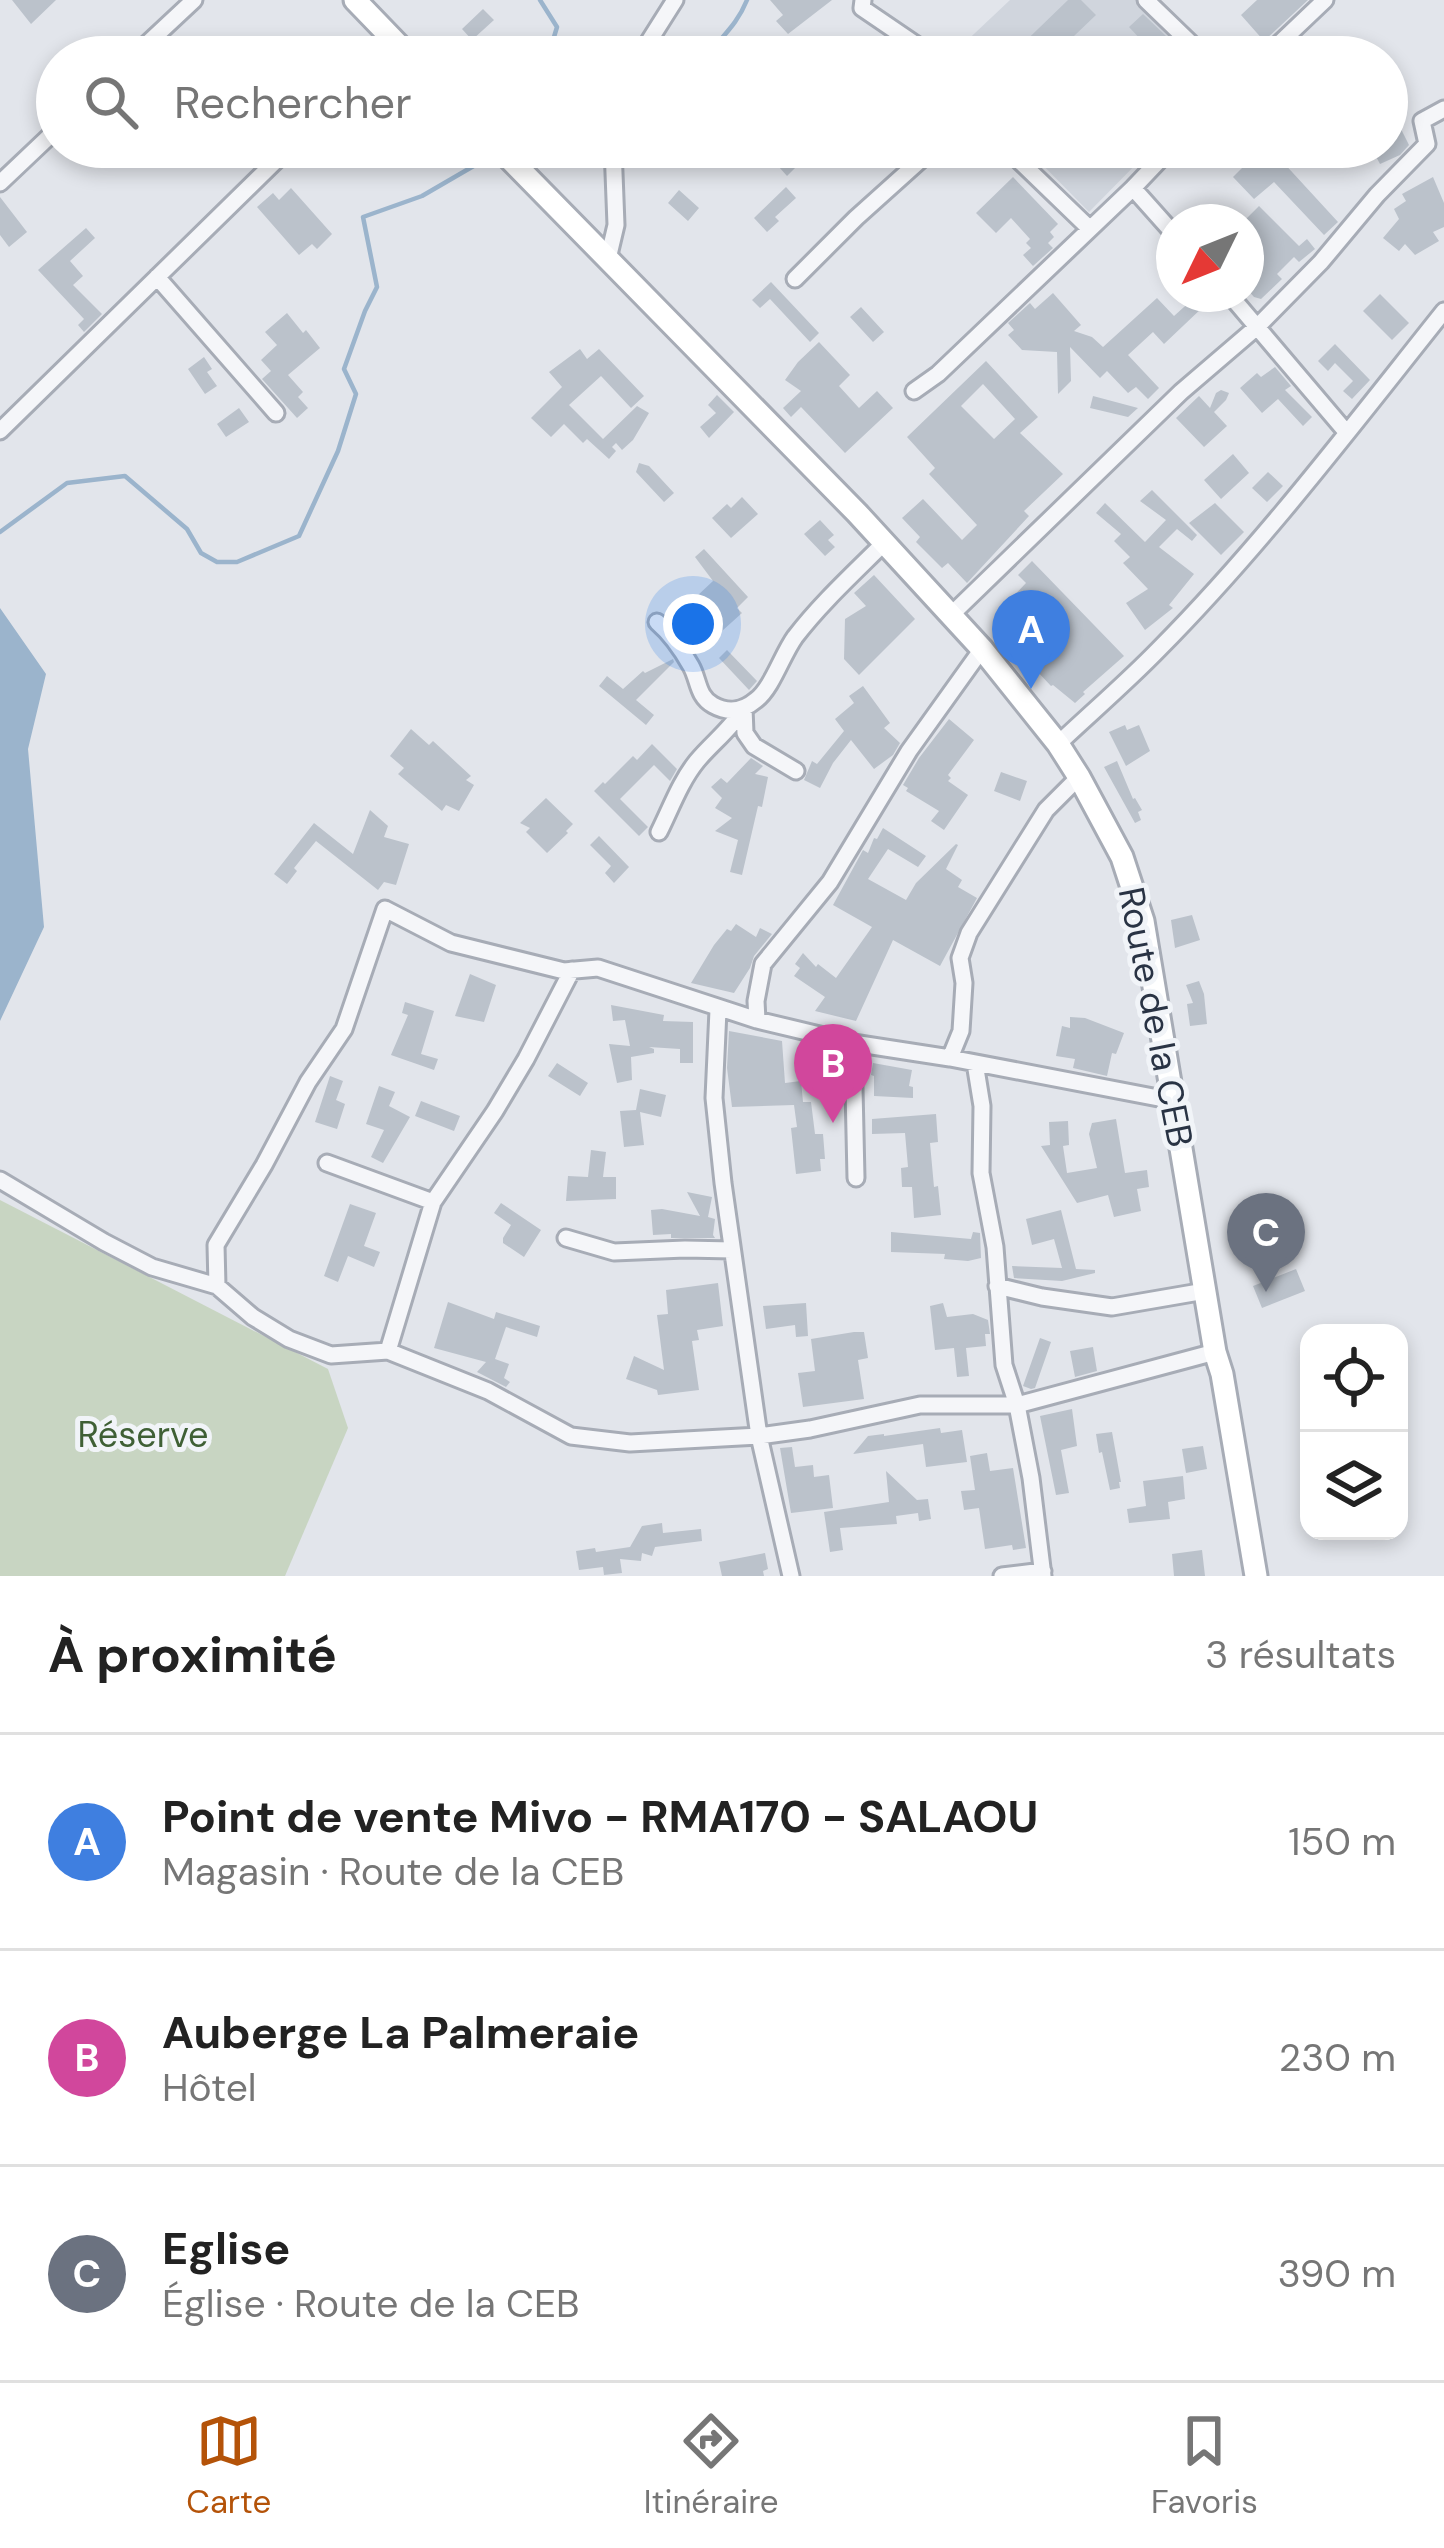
<!DOCTYPE html>
<html lang="fr">
<head>
<meta charset="utf-8">
<style>
  :root { --surface:#fff; --page:#f2f2f2; --text:#222; --muted:#767676; --line:#e0e0e0; --accent:#b45309 }
  body { margin:0; font-family:"DM Sans",sans-serif; background:var(--page); color:var(--text) }
  .controls { position:absolute; right:36px; bottom:36px; display:grid; overflow:hidden; border-radius:24px; box-shadow:0 6px 18px #0003 }
  .controls button { width:108px; height:108px; display:grid; place-items:center; padding:0; border:0; border-bottom:3px solid var(--line); background:var(--surface); color:var(--text); font:60px sans-serif }
  .compass { position:absolute; left:1156px; top:204px; width:108px; height:108px; border-radius:50%; background:var(--surface); box-shadow:0 6px 18px #0003; rotate:227deg }
  .you { position:absolute; left:693px; top:624px; width:42px; height:42px; margin:-30px; border:9px solid #fff; border-radius:50%; background:#1a73e8; box-shadow:0 0 0 18px #1a73e833 }
  .badge { display:grid; place-items:center; width:78px; height:78px; border-radius:50%; background:var(--accent); color:#fff; font-size:39px; font-weight:700 }
  .pin { position:absolute; translate:-50% -99px; filter:drop-shadow(0 3px 6px #0008) }
  .pin::after { content:''; position:absolute; top:63px; width:42px; height:36px; background:inherit; clip-path:polygon(0 0,100% 0,50% 100%) }
  .list { margin:0; padding:0; list-style:none }
  h2 { display:flex; justify-content:space-between; align-items:center; height:156px; margin:0; padding:0 48px; font-size:51px }
  h2 small { font-size:39px; font-weight:400; color:var(--muted) }
  .list li { display:grid; grid-template-columns:78px 1fr auto; gap:36px; align-items:center; box-sizing:border-box; height:216px; padding:0 48px; border-top:3px solid var(--line) }
  .list b { display:block; font-size:45px; white-space:nowrap }
  .list p { margin:0; font-size:39px; white-space:nowrap; color:var(--muted) }
  .list em { font-size:39px; font-style:normal; color:var(--muted) }
  .icon { flex:none; width:66px; height:66px; fill:none; stroke:currentColor; stroke-width:2; stroke-linecap:round; stroke-linejoin:round }
  .map { position:relative; flex:none; width:1444px; height:1576px; overflow:hidden }
  .search { position:absolute; background:var(--surface); box-shadow:0 6px 18px #0003; left:36px; right:36px; top:36px; height:132px; display:flex; align-items:center; gap:30px; box-sizing:border-box; padding:0 42px; border-radius:66px; color:var(--muted); font-size:45px }
  .sheet { height:804px; background:var(--surface) }
  nav { display:flex; justify-content:space-around; align-items:center; box-sizing:border-box; height:168px; border-top:3px solid var(--line); background:var(--surface); font-size:33px; color:var(--muted) }
  nav a { display:grid; justify-items:center; gap:6px }
  nav .on { color:var(--accent) }
  .map>svg:first-child { display:block }
  .built { fill:#d0d5dd }
  .green { fill:#c8d5c2 }
  .water { fill:#9bb4cc }
  .lines { fill:none; stroke-linecap:round; stroke-linejoin:round }
  .stream { stroke:#9bb4cc; stroke-width:4.5 }
  .building { fill:#bbc2cb; fill-rule:evenodd }
  .minor-casing { stroke:#a7acb6; stroke-width:21 }
  .secondary-casing { stroke:#a7acb6; stroke-width:27 }
  .minor { stroke:#f5f6f9; stroke-width:15 }
  .secondary { stroke:#fff; stroke-width:21 }
  .labels { text-anchor:middle; dominant-baseline:central; stroke-width:10; stroke-linejoin:round; paint-order:stroke }
  .street-label { font-size:36px; fill:#293344; stroke:#f1f4f8 }
  .park-label { font-size:36px; fill:#3f6035; stroke:#f1f4f8 }
</style>
</head>
<body>
<div class="map">
<svg width="1444" height="1576" viewBox="0 0 1444 1576">
  <rect width="100%" height="100%" fill="#e2e5eb"/>
  <path class="built" d="M1010,0H1140L1197,57H960L957,50Z
    M1025,147H1153L1089,212Z"/>
  <path class="green" d="M0,1200L328,1369L348,1428L285,1576H0Z"/>
  <path class="water" d="M0,608L46,674L28,749L44,927L0,1021Z"/>
  <g class="lines">
    <path class="stream" d="M540,0L557,27L548,57
      M706,57C722,36 737,25 747,0
      M626,147L633,150L647,147
      M0,532L67,483L125,476L187,529L201,553L217,562H237L299,536L338,451L356,394L344,369L365,311L377,287L363,217L422,196L496,153"/>
  </g>
  <path class="building" d="M12,0H56L31,24Z
    M770,0H832L788,34L776,21L783,15Z
    M1068,0H1081L1096,15L1052,57H1009Z
    M1257,0H1308L1264,41L1241,15Z
    M483,9L494,20L472,40L462,29Z
    M1143,14L1188,57H1157L1129,27Z
    M1400,127L1409,145L1400,155L1380,164L1371,147H1387V138Z
    M761,147H781L798,165L787,176Z
    M1250,147H1269L1338,222L1324,235L1274,182L1254,199L1233,177L1257,153Z
    M1013,177L1058,224L1050,232L1054,237L1048,243L1053,248L1033,266L1023,255L1031,248L1026,243L1030,239L1011,218L996,233L976,213Z
    M1433,177L1444,203V227L1433,232L1439,241L1415,255L1405,244L1399,251L1383,238L1399,219L1394,209L1406,201L1402,194Z
    M786,187L796,198L775,217L779,221L767,232L754,218Z
    M291,188L332,234L317,249L312,244L299,255L257,207L273,193L279,200Z
    M679,190L699,208L688,221L668,203Z
    M0,197L27,232L9,247L0,235Z
    M1259,206L1299,246L1307,239L1315,249L1299,262L1294,257L1277,274L1282,279L1261,299L1254,297L1246,288V219Z
    M86,228L95,238L70,261L83,276L73,285L102,314L84,332L78,325L84,319L38,270Z
    M771,282L819,333L810,342L770,299L760,308L752,300Z
    M1053,293L1081,325L1074,331L1092,337L1103,347L1157,298L1174,316L1194,298L1203,307L1164,344L1153,332L1128,355L1159,388L1148,399L1136,387L1128,393L1107,371L1100,378L1070,347L1071,381L1058,394L1057,352L1022,350L1008,335L1014,330L1008,323L1030,303L1035,309Z
    M1380,294L1409,323L1392,340L1363,311Z
    M861,307L884,332L873,342L850,317Z
    M287,313L303,333L306,330L320,348L288,375L303,392L298,397L308,408L297,418L262,379L271,371L261,360L277,345L265,332Z
    M819,342L850,375L839,386L859,408L877,391L893,408L845,453L801,407L791,417L783,408L801,391L785,380L798,362Z
    M1335,344L1370,380L1352,399L1343,391L1353,381L1335,363L1328,371L1318,361Z
    M580,349L587,359L599,349L644,396L631,408L601,376L569,405L603,439L637,406L649,413L633,440L622,450L616,443L612,447L616,451L609,459L587,439L583,443L564,424L551,437L531,418L562,387L549,372Z
    M204,357L212,369L207,372L217,386L205,394L188,369Z
    M986,361L1038,417L1020,433L1063,474L1024,511L1029,516L967,583L948,563L942,568L916,542L920,537L902,518L923,499L962,540L977,525L929,474L935,468L907,437ZM983,384L1015,419L994,439L961,406Z
    M1275,367L1291,386L1285,390L1312,417L1303,426L1278,399L1262,413L1240,388L1257,373L1261,377Z
    M1221,390L1229,393L1226,400L1214,412L1227,426L1204,447L1176,418L1199,396L1210,408L1216,393Z
    M717,395L734,412L709,438L700,427L716,413L708,405Z
    M1093,396L1138,408L1128,417L1090,408Z
    M239,408L249,422L226,437L217,424Z
    M1233,454L1249,473L1221,499L1204,480Z
    M639,463L649,466L674,493L664,502L636,472Z
    M1268,472L1283,486L1267,502L1252,488Z
    M1152,490L1197,535L1192,541L1177,529L1159,547L1194,574L1169,605L1173,608L1145,630L1126,603L1148,589L1123,563L1130,557L1114,541L1121,534L1096,513L1105,503L1145,542L1166,520L1140,501Z
    M742,497L758,514L731,538L712,518L727,504L731,508Z
    M1215,503L1244,532L1221,555L1189,523Z
    M820,520L834,535L828,540L835,547L825,556L804,534Z
    M704,549L748,597L737,608L742,613L722,631L695,616L691,621L681,611L713,581L695,557Z
    M1032,561L1124,656L1083,692L1085,694L1075,703L1053,685L1051,686L1035,669L1039,665L1036,662L1043,656L1012,622L1016,618L1004,606L1026,583L1018,575Z
    M874,575L915,619L859,675L844,659L845,619L866,606L854,593Z
    M727,650L757,681L749,690L719,658Z
    M673,659L674,662L636,700L654,715L646,725L599,686L607,676L623,689L643,671L645,673Z
    M863,686L890,723L884,728L900,743L893,755L874,769L851,740L833,763L820,788L804,780L812,761L817,764L844,731L835,719L854,703L849,696Z
    M949,719L974,740L948,775L951,778L948,781L968,795L944,830L931,821L939,811L906,791L908,788L903,785L919,758Z
    M1125,725L1127,730L1139,725L1150,751L1126,766L1109,732Z
    M411,729L429,745L433,741L471,776L466,780L474,785L459,811L446,805L442,811L398,774L404,768L390,756Z
    M652,744L677,769L670,781L654,765L620,799L648,827L639,836L594,791L603,782L605,784L633,756L637,760Z
    M751,758L763,766L755,774L768,777L762,807L758,806L742,875L730,872L738,840L715,831L732,818L715,808L722,798L711,787L721,778L727,783Z
    M1117,761L1133,799L1135,798L1142,810L1138,812L1141,820L1135,823L1104,767Z
    M1001,772L1027,781L1020,801L994,791Z
    M546,798L573,824L566,831L568,833L547,853L526,832L530,828L520,823Z
    M370,810L388,826L384,837L409,844L396,885L384,882L378,890L316,841L294,868L297,871L287,884L274,874L314,823L353,854Z
    M883,828L926,856L918,867L888,849L868,879L906,900L916,883L956,844L958,845L946,869L962,880L958,887L977,898L940,966L893,940L856,1021L815,1011L825,997L794,976L800,968L795,964L803,953L816,967L818,964L836,978L872,927L833,905L863,850L868,853L874,838L877,839Z
    M599,836L629,867L614,883L605,873L611,866L590,845Z
    M1192,915L1200,940L1175,948L1171,920Z
    M736,924L756,937L760,928L772,934L754,956L750,968L734,993L691,983L714,945L727,929L731,931Z
    M470,974L496,985L484,1022L455,1016Z
    M1199,981L1204,994L1207,1024L1190,1026L1187,1004L1193,1003L1186,985Z
    M405,1002L434,1011L421,1054L438,1059L434,1070L391,1055L408,1015L402,1013Z
    M611,1005L664,1015L663,1021L693,1022V1063H680V1049L649,1047L654,1049V1053L631,1057L632,1080L617,1083L609,1044L630,1046L625,1020L613,1021Z
    M1070,1017L1085,1018L1124,1033L1116,1054L1112,1053L1107,1076L1073,1068L1075,1059L1056,1056L1062,1026L1070,1028Z
    M729,1031L782,1041L785,1083L801,1081L803,1102H811L815,1134H823L825,1159H820L821,1171L796,1174L791,1128L797,1127L794,1105L732,1107L727,1068Z
    M557,1063L588,1083L580,1096L548,1076Z
    M873,1063L912,1070L909,1086L913,1087V1098L874,1096V1076L871,1075Z
    M330,1076L343,1081L336,1100L345,1104L337,1129L315,1122Z
    M379,1086L395,1092L389,1106L410,1117L383,1163L371,1157L384,1130L366,1124Z
    M640,1089L666,1095L661,1117L640,1112L644,1145L624,1147L620,1111L636,1110Z
    M421,1101L460,1116L454,1131L415,1116Z
    M936,1114L938,1142L930,1143L934,1187L938,1186L941,1215L914,1218L912,1187H902L901,1168L908,1167L905,1133L872,1134V1119Z
    M1116,1119L1125,1173L1147,1170L1149,1187L1137,1189L1141,1211L1114,1217L1108,1195L1077,1203L1041,1146L1050,1145L1049,1122L1068,1121L1069,1145L1063,1146L1067,1173L1097,1168L1089,1134L1092,1123Z
    M591,1150L606,1152L603,1177H616V1199L566,1201L568,1176L588,1177Z
    M687,1192L712,1197L708,1217L715,1219L713,1235L715,1238H671V1234L653,1235L651,1210L662,1209L700,1216Z
    M501,1203L541,1230L524,1257L503,1243V1238L511,1225L494,1213Z
    M350,1204L376,1213L364,1246L380,1252L374,1267L348,1256L338,1282L324,1276Z
    M1061,1210L1076,1269L1095,1270V1273L1062,1281L1014,1278L1012,1266L1062,1268L1054,1239L1032,1245L1026,1219Z
    M891,1232L971,1239L973,1232L980,1233L981,1258L968,1261L944,1259L945,1254L891,1252Z
    M1296,1269L1305,1291L1262,1308L1253,1286Z
    M718,1283L723,1326L697,1330L699,1340L692,1341L699,1390L658,1395L657,1390L626,1379L634,1356L664,1370L657,1315L668,1314L666,1290Z
    M448,1302L494,1319L496,1312L540,1326L537,1337L506,1327L495,1359L509,1364L504,1378L510,1382L506,1387L477,1372L486,1362L434,1348Z
    M806,1303L808,1336L796,1337L795,1325L766,1329L763,1306Z
    M943,1303L947,1317L973,1314L988,1320L990,1334H985L986,1346L966,1348L969,1376L957,1377L954,1348L935,1350L930,1306Z
    M854,1332H864L868,1358L858,1360L864,1399L803,1407L798,1373L815,1371L811,1339Z
    M1040,1338L1051,1342L1035,1388L1031,1389L1023,1386Z
    M1093,1347L1097,1371L1075,1377L1070,1351Z
    M1072,1409L1077,1446L1061,1450L1069,1493L1056,1495L1040,1416Z
    M940,1428L941,1433L962,1430L967,1462L926,1467L923,1444L853,1454L868,1436L884,1434V1436Z
    M1112,1432L1121,1482H1119L1120,1488L1110,1490L1102,1452L1099,1453L1096,1434Z
    M1203,1446L1207,1469L1186,1473L1182,1449Z
    M792,1447L795,1467L813,1465L814,1477L829,1475L833,1508L791,1513L780,1448Z
    M987,1453L990,1471L1013,1468L1026,1548L1013,1550L1012,1545L985,1549L979,1508L964,1510L961,1491L975,1490L970,1456Z
    M886,1471L917,1500L928,1499L931,1519L919,1521L918,1513L896,1516L897,1524L840,1528L843,1550L830,1552L824,1512L889,1502Z
    M1183,1476L1185,1499L1168,1502L1170,1519L1129,1523L1127,1509L1146,1506L1143,1481Z
    M662,1523L663,1533L701,1529L702,1541L655,1547L652,1556L642,1553L641,1561L620,1559L622,1573L604,1575L603,1567L579,1570L576,1551L595,1548L596,1552L630,1547L642,1526Z
    M1202,1550L1205,1576H1174L1172,1554Z
    M765,1553L768,1569L763,1571L764,1576H722L719,1562Z"/>
  <g class="lines">
    <defs>
      <path id="minor" d="M863,0L862,8L934,57
        M1146,0L1205,57
        M133,57L194,0
        M384,57L397,44
        M639,57L675,0
        M1265,57L1325,0
        M1005,147L1090,229
        M0,183L57,129
        M1133,188L1174,234
        M608,259L616,225L613,147
        M157,277L276,413
        M795,279L856,218L935,147
        M1229,294L1347,433
        M914,391L938,374L1133,188L1172,147
        M0,431L290,147
        M951,615L1181,392L1258,326L1321,262L1377,195L1427,144L1422,121L1444,109
        M657,622C671,634 682,650 691,666C699,680 697,696 713,705C729,714 743,711 756,700C772,688 782,655 795,637C821,603 854,573 885,542
        M1058,744C1092,712 1127,682 1159,649C1262,545 1353,425 1444,311
        M659,832C671,808 680,782 697,761C712,743 731,729 744,708L745,733L754,746L796,771
        M718,1010L714,1098L723,1183L759,1436L791,1576
        M757,1020L756,1001L763,964L830,882L909,751L982,649
        M853,1043L856,1178
        M950,1058L961,1031L964,983L960,958L969,933L1046,810L1079,777
        M327,1163L433,1202
        M0,1180L104,1242L152,1267L217,1286L253,1317L289,1339L331,1355L388,1351L488,1391L571,1436L630,1443L759,1436L810,1429L920,1405H1017L1004,1365L995,1247L981,1173L982,1106L975,1063
        M566,1238L614,1252L685,1249L732,1250
        M217,1286L216,1245L264,1165L308,1082L344,1029L385,909L451,943L564,971L598,968L757,1020L853,1043L950,1058L1174,1101
        M997,1286L1042,1297L1112,1307L1205,1291
        M388,1351L433,1202L495,1111L526,1059L572,970
        M1002,1576L1043,1571
        M1043,1576L1031,1478L1017,1405L1215,1352"/>
      <path id="secondary" d="M355,0L410,57
        M498,147L857,513L982,649L1058,744L1079,777L1122,857L1143,921L1215,1352L1222,1374L1256,1576"/>
    </defs>
    <use href="#minor" class="minor-casing"/>
    <use href="#secondary" class="secondary-casing"/>
    <use href="#minor" class="minor"/>
    <use href="#secondary" class="secondary"/>
  </g>
  <g class="labels">
    <g class="street-label">
      <text transform="translate(1156 1017) rotate(79)">Route de la CEB</text>
    </g>
    <g class="park-label">
      <text x="143" y="1434">Réserve</text>
    </g>
  </g>
</svg>
<div class="controls">
<button><svg class="icon" aria-label="locate" viewBox="0 0 24 24"><circle cx="12" cy="12" r="6"/><path d="M12 2v4M12 18v4M2 12h4M18 12h4"/></svg></button>
<button><svg class="icon" aria-label="layers" viewBox="0 0 24 24"><path d="M12 4l9 5-9 5-9-5zM3 14l9 5 9-5"/></svg></button>
</div>
<svg class="compass" viewBox="-18 -18 36 36"><path d="M0-13l5 13h-10z" fill="#e53935"/><path d="M0 13l5-13h-10z" fill="#767676"/></svg>
<div class="you"></div>
<div class="pin badge" style="left:1031px;top:689px;background:#3f7fe0">A</div>
<div class="pin badge" style="left:833px;top:1123px;background:#d1479c">B</div>
<div class="pin badge" style="left:1266px;top:1292px;background:#6b7280">C</div>
<div class="search"><svg class="icon" aria-label="search" viewBox="0 0 24 24"><circle cx="10" cy="10" r="6"/><path d="M15 15l6 6"/></svg>Rechercher</div>
</div>
<section class="sheet">
<h2>À proximité<small>3 résultats</small></h2>
<ul class="list">
<li><span class="badge" style="background:#3f7fe0">A</span><div><b>Point de vente Mivo - RMA170 - SALAOU</b><p>Magasin · Route de la CEB</p></div><em>150 m</em></li>
<li><span class="badge" style="background:#d1479c">B</span><div><b>Auberge La Palmeraie</b><p>Hôtel</p></div><em>230 m</em></li>
<li><span class="badge" style="background:#6b7280">C</span><div><b>Eglise</b><p>Église · Route de la CEB</p></div><em>390 m</em></li>
</ul>
</section>
<nav>
<a class="on"><svg class="icon" aria-label="map" viewBox="0 0 24 24"><path d="M3 6l6-2 6 2 6-2v14l-6 2-6-2-6 2zM9 4v14M15 6v14"/></svg>Carte</a>
<a><svg class="icon" aria-label="directions" viewBox="0 0 24 24"><path d="M12 3l9 9-9 9-9-9zM9 14v-3h6M13 9l2 2-2 2"/></svg>Itinéraire</a>
<a><svg class="icon" aria-label="saved" viewBox="0 0 24 24"><path d="M7 4h10v16l-5-4-5 4z"/></svg>Favoris</a>
</nav>
</body>
</html>
